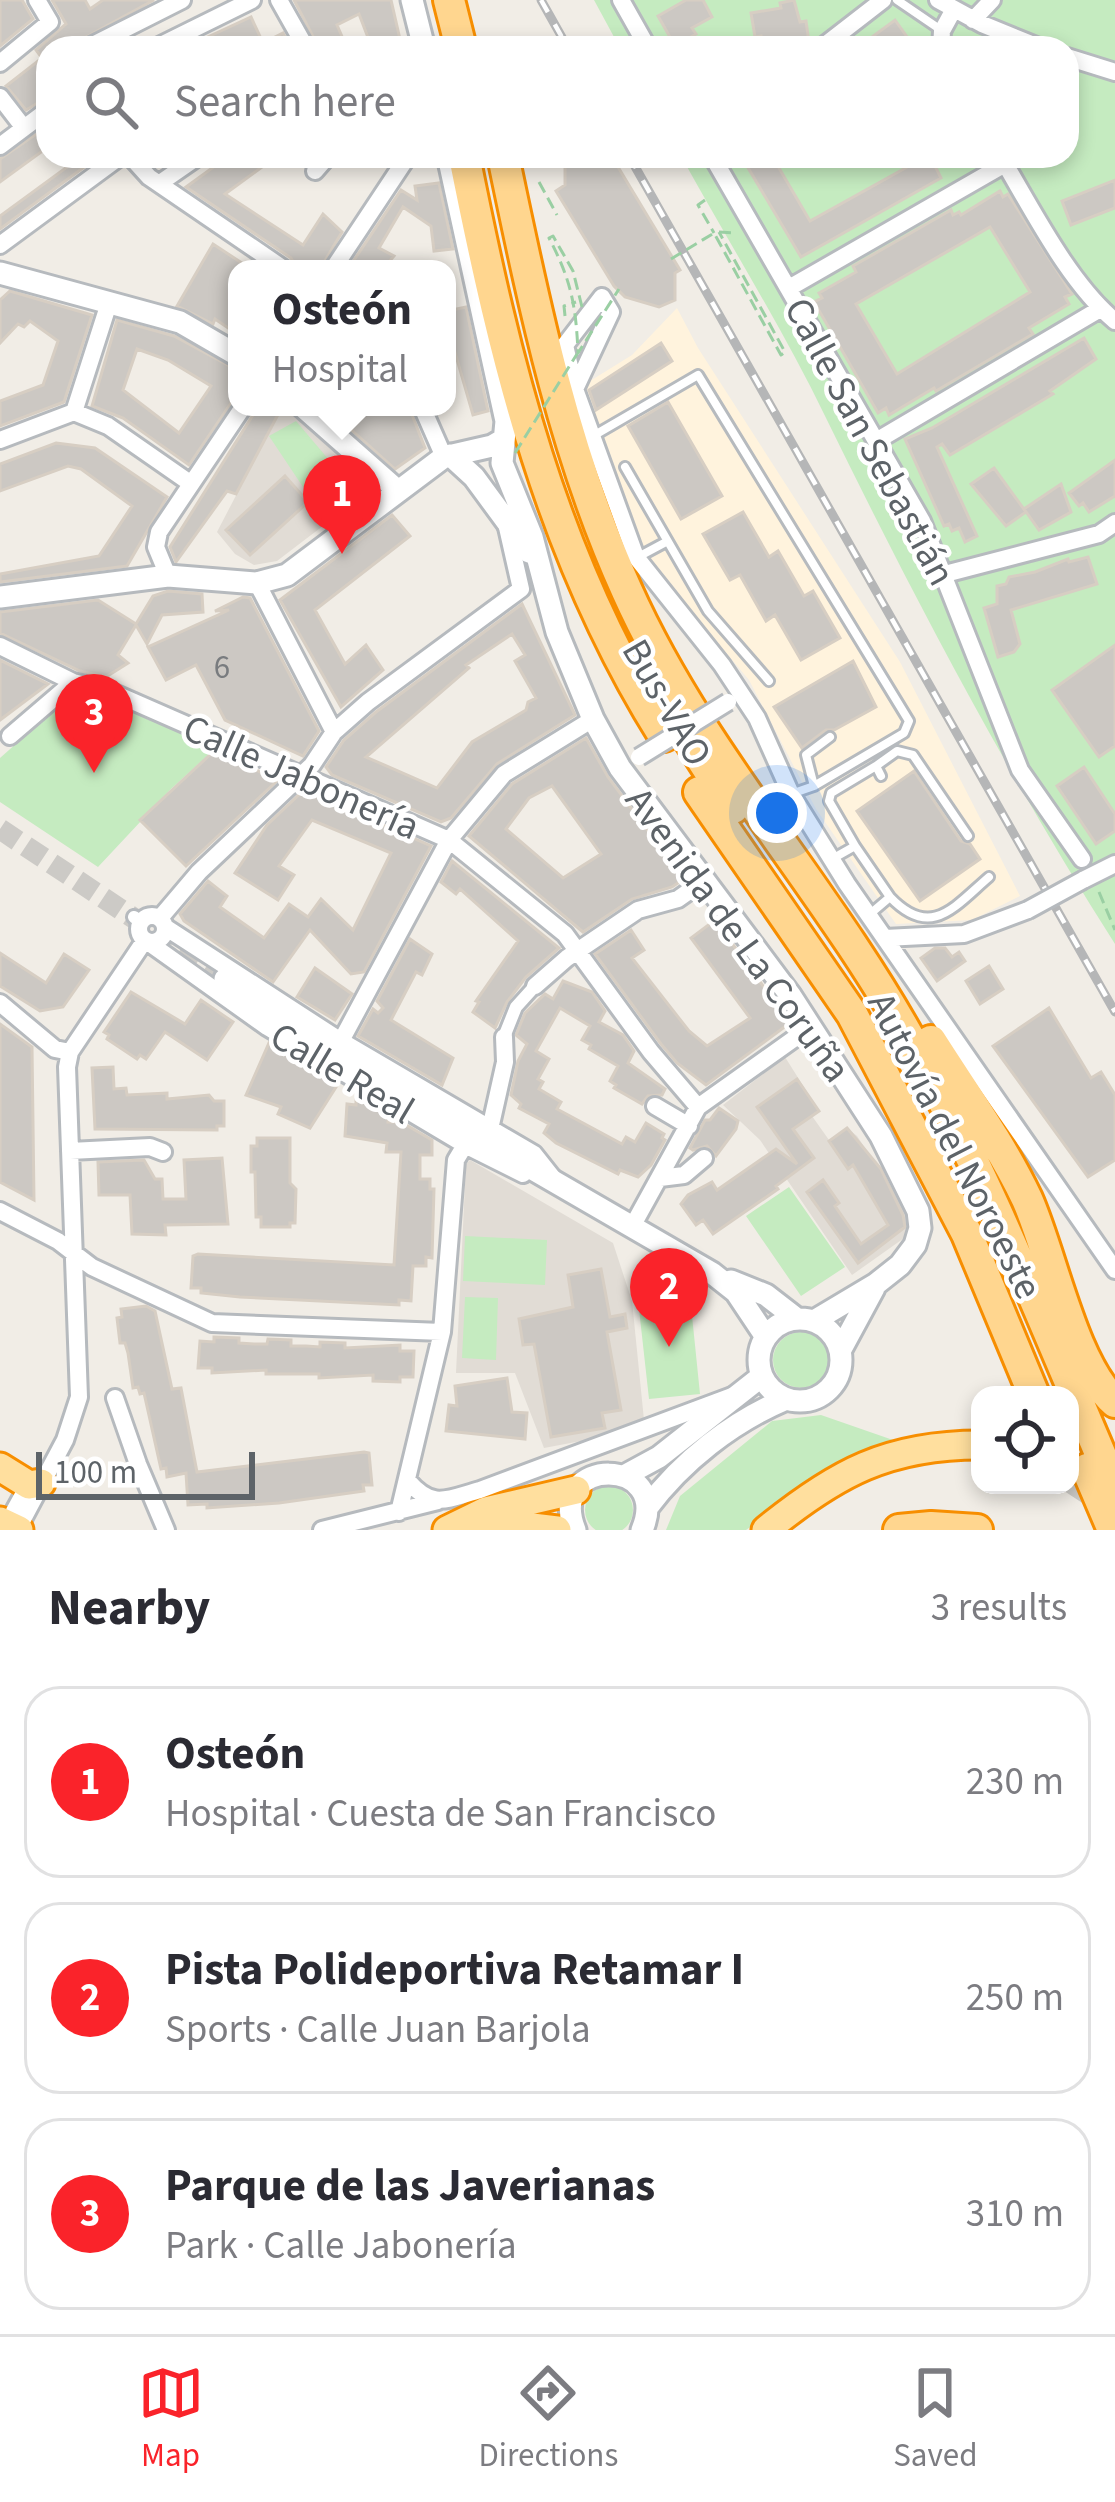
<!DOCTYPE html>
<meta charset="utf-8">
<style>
body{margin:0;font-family:"Source Sans 3",sans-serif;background:#f2f2f3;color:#2b2b33}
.controls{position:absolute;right:36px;bottom:36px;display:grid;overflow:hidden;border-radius:24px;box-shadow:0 6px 18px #0003}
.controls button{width:108px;height:108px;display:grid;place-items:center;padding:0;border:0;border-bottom:3px solid #e1e1e2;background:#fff;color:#2b2b33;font:60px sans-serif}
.scale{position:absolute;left:36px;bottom:30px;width:219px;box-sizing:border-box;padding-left:12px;border:6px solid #5d6368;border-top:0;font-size:33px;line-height:42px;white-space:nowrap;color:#5d6368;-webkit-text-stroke:9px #fff;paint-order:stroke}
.you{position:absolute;left:777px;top:813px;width:42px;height:42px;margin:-30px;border:9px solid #fff;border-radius:50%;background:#1a73e8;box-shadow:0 0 0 18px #1a73e833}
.badge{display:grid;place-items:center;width:78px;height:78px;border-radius:50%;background:#fa232a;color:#fff;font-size:39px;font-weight:700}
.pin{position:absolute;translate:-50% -99px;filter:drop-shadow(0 3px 6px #0008)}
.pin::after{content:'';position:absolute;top:63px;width:42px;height:36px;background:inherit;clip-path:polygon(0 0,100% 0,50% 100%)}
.popup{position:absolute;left:228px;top:260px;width:228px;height:156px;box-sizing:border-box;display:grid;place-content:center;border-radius:24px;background:#fff;filter:drop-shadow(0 3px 9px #0005);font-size:39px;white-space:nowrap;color:#7c7c81}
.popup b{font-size:45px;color:#2b2b33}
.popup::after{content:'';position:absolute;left:50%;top:100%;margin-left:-24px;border:24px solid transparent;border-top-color:#fff}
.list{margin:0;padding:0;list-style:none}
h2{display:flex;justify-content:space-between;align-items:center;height:156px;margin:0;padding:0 48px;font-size:51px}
h2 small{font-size:39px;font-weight:400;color:#7c7c81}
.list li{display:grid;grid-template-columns:78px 1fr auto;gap:36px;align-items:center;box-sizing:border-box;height:192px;margin:0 24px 24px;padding:0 24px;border:3px solid #e1e1e2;border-radius:36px}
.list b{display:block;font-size:45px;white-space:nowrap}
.list p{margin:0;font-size:39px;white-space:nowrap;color:#7c7c81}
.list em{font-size:39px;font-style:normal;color:#7c7c81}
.icon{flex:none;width:66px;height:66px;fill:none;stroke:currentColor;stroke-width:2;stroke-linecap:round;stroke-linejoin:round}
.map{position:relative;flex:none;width:1115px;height:1530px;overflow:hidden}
.search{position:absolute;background:#fff;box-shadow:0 6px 18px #0003;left:36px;right:36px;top:36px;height:132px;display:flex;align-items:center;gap:30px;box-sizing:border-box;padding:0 42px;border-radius:36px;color:#7c7c81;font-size:45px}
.sheet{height:804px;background:#fff}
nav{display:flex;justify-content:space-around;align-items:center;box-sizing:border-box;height:168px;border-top:3px solid #e1e1e2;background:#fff;font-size:33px;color:#7c7c81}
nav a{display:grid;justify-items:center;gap:6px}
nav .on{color:#fa232a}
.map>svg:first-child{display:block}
</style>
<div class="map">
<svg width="1115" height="1530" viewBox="0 0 1115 1530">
<rect width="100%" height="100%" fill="#f1ede6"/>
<path fill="#fff3dd" d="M677 308 698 348 900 662 1020 896 972 920 896 924 816 809 749 680 643 554 582 386 632 355Z"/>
<path fill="#e1dcd5" d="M282 407H290L353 460 374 487 277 561 254 565 235 554 217 532Z
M785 1057 819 1111 812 1116 829 1140 847 1128 857 1136 914 1221V1231L852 1275 760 1140 723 1105Z
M470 1160 613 1243 632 1301 644 1420 597 1438 544 1448 515 1373H456L466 1164Z"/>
<path fill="#c5ebc0" d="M594 0H1115V944C1008 776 914 598 826 418 783 329 729 243 681 156H1067V48H620Z
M296 421 341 474 311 499 269 436Z
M100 692 208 741 207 747 215 749 171 789 98 867 0 802V758L72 694Z
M789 1187 845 1267 801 1296 746 1216Z
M465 1236 547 1240 545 1285 463 1281Z
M690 1296 700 1394 649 1399 638 1300Z
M465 1297 498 1298 496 1360 462 1358Z
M773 1360a28 28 0 1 1 56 0a28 28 0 1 1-56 0Z
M821 1415 893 1440 844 1460 746 1530H666L680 1496 772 1421Z
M585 1510a24 24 0 1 1 48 0a24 24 0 1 1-48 0Z"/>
<path fill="#ccc8c3" stroke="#d7cec3" stroke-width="3" fill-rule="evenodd" d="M0 0H22L33 19 0 46Z
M52 0H85L90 9 103 0H154L66 48H48V97L26 110 6 86 42 58 36 50 66 24Z
M294 0H391L402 48H372L359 14 337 25 347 48H319Z
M686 0H703L712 17 692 28 696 34 675 46 658 16Z
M794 0 800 22 806 21 809 42 791 45 792 48H763L761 36 755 37 751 13 781 8 780 3Z
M251 17 263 43 283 33 291 48H184Z
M895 20 910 41 901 48H857Z
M48 126V147L0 182V159Z
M82 156 91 162 0 229V216Z
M212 156H225L229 161 235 156H277L225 194 303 245 323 214 342 232 320 269H297L291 258 186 187 215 166Z
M575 156H588L601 163 612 157 680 270 675 273V300L659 307 625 297 614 286 556 191 565 185V168Z
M741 156H772L810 221 927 156H955L936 168 941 178 801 257Z
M1115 180V208L1071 225 1062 201Z
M439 183 453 249 434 251 431 226 403 207 379 248 394 256 383 269H348L401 190 417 200 415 186Z
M1000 191 1003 197 1008 194 1072 294 1065 297 1069 304 1029 328 1033 334 936 391 934 388 889 415 886 408 878 413 814 302 822 298 819 293 856 272 853 266 951 210 953 215 959 212 961 215ZM990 227 1030 292 897 374 856 304Z
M213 244 251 269H237V334L215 319 213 324 177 306Z
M10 291 92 315 64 402 0 426V401L43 385 58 341 30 321 24 327 18 324 0 343V300Z
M466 307 488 411 473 415 452 342 447 343V311Z
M117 320 174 336 237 370V394L189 465 123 418 92 406ZM137 349 168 360 211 386 179 433 123 390Z
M1084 338 1096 359 1050 391 1053 394 950 455 942 444 937 447 977 536 965 542 959 528 952 531 949 524 944 526 905 439 932 428Z
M661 343 672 361 596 410 589 390Z
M668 402 722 496 681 519 628 426Z
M258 407H282L236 494 227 491 176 562 170 547Z
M326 407H363L371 414 377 407H409L425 448 395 469Z
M56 443 95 448 167 497 127 566 0 582V574L99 556 132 506 81 469 68 466 0 491V464Z
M1115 460V496L1089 512 1083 503 1079 506 1069 493Z
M994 468 1026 512 1006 526 971 484Z
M354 472 368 484 367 492 327 523 313 504Z
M285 476 308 502 250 555 226 530Z
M1061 484 1071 512 1039 530 1024 509Z
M743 512 769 557 778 551 804 596 813 591 840 638 801 660 775 615 766 621 740 575 730 580 703 534Z
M392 515 410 536 315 610 345 664 366 645 383 670 341 707 280 600Z
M1088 557 1097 584 1011 610 1020 644 1014 652 998 657 984 608 997 604V586L1006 584 1009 577 1035 572 1068 559 1069 562Z
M168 591 202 594 203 612 162 615 147 644 136 625 118 655 128 663 106 677 80 671 0 633V612L98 600 136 624 153 596Z
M243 597 250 598 319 731 303 756 225 720 196 665 166 680 148 647 229 610 215 611Z
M522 604 575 715 497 764 451 818 441 822 332 775 326 767 344 740 376 712ZM512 634 525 655 515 661 536 698 528 702 526 710 472 742 437 788 366 757 469 668 466 665Z
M1115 645V746L1099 757 1052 690Z
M0 660 48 684 0 720Z
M853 661 876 707 834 730H826L802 748 774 707Z
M586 738 608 777 684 879 672 887 632 899 583 932 469 836 512 784ZM552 786 601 854 563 878 506 829 529 798Z
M214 751 278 780 186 866 140 820Z
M1084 767 1115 814V831L1096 844 1057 786Z
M914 771 961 841 970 844 980 859 920 901 857 811Z
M304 790 431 846 364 972 351 974 310 930 273 982 184 921 180 914 208 881 227 896 220 907 264 938 289 904 308 917 321 899 353 930 391 853 312 820 279 866 294 875 278 900 235 873 267 825Z
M452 861 559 948 526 977 507 1002 495 1028 473 1012 479 1002 476 1001 518 941 460 889 456 894 441 882Z
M715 920 790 1023 706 1085 677 1063 661 1044 595 954 631 930 644 950 632 958 689 1031 707 1046 750 1018 691 938Z
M410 939 432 954 422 975 416 972 391 1020 453 1058 442 1085 358 1036 373 1009 378 1013 383 1008 377 1001Z
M935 948H945L952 957 959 952 965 961 937 981 921 958Z
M0 953 46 983 64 954 89 970 63 1007 40 1011 0 986Z
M989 966 1003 989 980 1004 966 981Z
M315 968 352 994 335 1020 297 997Z
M563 981 592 992 605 1011 599 1022 623 1035 634 1051 628 1063 665 1089 662 1095 648 1096 642 1104 614 1088 616 1085 610 1081 618 1066 589 1049 591 1045 582 1040 590 1026 560 1008 536 1051 549 1059 538 1079 543 1082 539 1089 561 1102 557 1109 622 1144 626 1137 635 1142 646 1123 664 1134 662 1138 665 1140 651 1165 638 1177 620 1170 618 1174 556 1143 544 1133 549 1124 519 1108 521 1104 511 1095 518 1061 527 1044 516 1035 525 1013 545 994 553 999Z
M131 992 185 1024 201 1000 233 1022 207 1060 165 1032 146 1059 140 1055 137 1059 107 1039 109 1035 104 1032Z
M1049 1008 1091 1078 1101 1072 1115 1095V1160L1088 1177 993 1046Z
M0 1024 32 1047 34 1200 0 1182Z
M269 1043 338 1084 310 1128 278 1114 281 1107 246 1095Z
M113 1067 114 1089 126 1088 127 1095 167 1093V1099L209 1095 214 1101H224V1126H217V1130L95 1129 92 1068Z
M797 1079 819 1111 793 1129 814 1158 776 1186 778 1189 713 1234 703 1220 696 1225 681 1204 688 1195 712 1182 717 1190 776 1149 797 1164 757 1107Z
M356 1100 366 1101 389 1115 388 1122H401L432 1140V1155H420V1179H430V1189H434L432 1258 426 1257V1266H413L411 1301 399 1300V1305L240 1297 201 1293V1288H191L193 1256 198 1254 394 1265 401 1152H386L387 1143 345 1136 347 1104 356 1105Z
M719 1108 738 1121 736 1129 716 1156 707 1146 693 1150 690 1148 705 1120H710Z
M847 1128 881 1169 903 1215 905 1227 858 1263 807 1192 823 1180 839 1203 835 1206 861 1244 888 1225 853 1165 848 1169 829 1141Z
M257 1138H290V1183L296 1189 295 1223H290V1227H261V1217H256L255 1172H251V1146H257Z
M222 1158 228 1224 165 1225 166 1235 132 1234 130 1195H99L98 1162 144 1160 155 1179H162L163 1199H186L184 1160Z
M601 1269 610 1317 625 1314 627 1328 607 1332 621 1410 602 1413 605 1428 551 1437 534 1344 523 1345 519 1319 573 1307 568 1275Z
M146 1306 155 1311 172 1389 181 1388 197 1472 364 1452 369 1453 372 1485H363L364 1491 279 1503 207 1508V1504L188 1505 186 1473 167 1477 166 1468 161 1469 144 1393 140 1394 138 1387 133 1388 128 1353 125 1343H120L117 1318 122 1317 121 1309Z
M214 1337 239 1338V1343L254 1344H267L268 1339 291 1340V1346H306L320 1347V1342L345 1343V1348L400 1345V1351H414L413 1377H400V1382L373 1381V1375L319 1378V1374H266V1370L212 1373V1368H198L200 1341 214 1342Z
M507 1378 512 1412 527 1413 525 1439 446 1431 449 1405 457 1406 455 1386Z"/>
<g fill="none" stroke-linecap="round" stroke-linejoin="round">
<path stroke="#cccac6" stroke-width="21" stroke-dasharray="21 10" stroke-linecap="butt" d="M0 829 225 979"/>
<path stroke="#cccac6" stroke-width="30" stroke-dasharray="30 15" stroke-linecap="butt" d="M1070 1477 1110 1503"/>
<g stroke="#b6babe" stroke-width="14">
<path id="service" d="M897 0 941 30
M593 436 698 375 909 721 904 733 814 786 791 794
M625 467 708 611 769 681
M638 557 666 542
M876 766 897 751 913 755 968 836
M814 786 806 755 830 737
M855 846 829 801 831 793 876 766 881 776
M832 859 855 846 890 897 870 914
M890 897C931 940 954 907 989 877"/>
</g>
<g stroke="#b6babe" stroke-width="18">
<path id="pedestrian" d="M134 917 141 922
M504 1037 516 1007 535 986"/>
</g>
<g stroke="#b6babe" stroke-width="22">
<path id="minor" d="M279 0 306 48
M621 0 648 48
M938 0 982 24 1041 48
M973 20 992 0
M87 48 182 0
M155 48 252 0
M821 48 883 0
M941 48 942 31 954 9
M1067 57 1115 72
M0 63 50 22 37 0
M0 97 24 128
M0 146 48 110
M130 156 149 177 284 269
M712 156 922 521 1020 770 1082 859
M1001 157C1032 209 1069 283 1115 321
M315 171 328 156
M160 183 199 156
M0 245 121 156
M333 269 408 156
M789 288 1005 164
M602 297 611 312 575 389 565 345Z
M575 389 636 557 722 665 757 718 791 794 847 884 1115 1270
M422 407 444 457
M74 412 108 426 190 483
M74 412 109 303
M0 440 74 412
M878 440 1100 309
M945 574 1099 534 1115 523
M168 576 156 547 159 532 243 407
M257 583 334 732
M0 646 73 682 107 690 449 840 565 934 651 1052 698 1107
M10 736 73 682
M1083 880 1115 864
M139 929a13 13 0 1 1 26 0a13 13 0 1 1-26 0Z
M160 918 199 872 312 765 334 732 368 702 521 589 506 523
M165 927 341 1041 534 1154 553 1178
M885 938 964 934 1028 910
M535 986 567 958 638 910 678 899 702 882
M0 1003 55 1049 70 1052
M341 1041 449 840 504 774 593 719
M655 1106 689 1126
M490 1129 505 1062 504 1037
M70 1151 150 1147 163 1152
M660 1178 684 1175 704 1158
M0 1211 58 1241 92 1267 212 1323 442 1332
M633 1225 698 1107 809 1028
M115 1398 138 1464 166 1530
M408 1481C433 1510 447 1499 480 1490L732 1396
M14 1511 30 1482
M399 1512 442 1332 456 1160 465 1145
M22 1521 65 1440 79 1397 67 1067 70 1052 145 940 267 1027 465 1145 523 1174
M322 1530 438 1501"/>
</g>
<g stroke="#b6babe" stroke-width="27">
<path id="tertiary" d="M412 0 424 48
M448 156 506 421 502 463 532 537 557 632 593 719 620 768 790 995 881 1136 918 1211 920 1228 915 1245 900 1265 876 1284 814 1321
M0 273 180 322 237 355
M303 407 397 490
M450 455 474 477 529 552
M0 597 168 576 257 583 287 575 444 457 492 446 504 439
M225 979 375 1078 712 1273 736 1292 766 1337
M731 1281 766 1295 797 1319
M759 1360a41 41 0 1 1 82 0a41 41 0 1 1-82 0Z
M840 1351 874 1288
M624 1476 659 1457 762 1376
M647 1508C682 1461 732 1422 786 1399
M575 1530C545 1455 673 1456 642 1530"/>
</g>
<g stroke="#f78e00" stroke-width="33">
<path id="trunk" d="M0 1467 29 1485 41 1483
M0 1521 19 1530
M447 1530 486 1511 576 1490
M492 1530 532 1527 557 1530
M766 1530C836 1473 888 1445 980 1445"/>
</g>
<g stroke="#f78e00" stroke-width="36">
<path id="motorway" d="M449 0 461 48
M464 156C505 362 551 556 664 736
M503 156C534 305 564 452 627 591 700 754 826 887 912 1043 992 1185 1050 1339 1115 1488
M665 702 733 808
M699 792 852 1014 967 1234 1034 1395
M931 1041C964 1093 1001 1144 1027 1199 1052 1255 1072 1363 1115 1402
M1087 1469 1113 1530
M899 1530 931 1527 977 1530"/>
</g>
<path stroke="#9acfa3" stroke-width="3" stroke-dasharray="12 6" stroke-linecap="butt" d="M968 48 972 36
M539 182 557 215
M705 200 698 205 714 233
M719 232 736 233
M565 316 564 306 576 302
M1099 892 1115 930"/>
<use href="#service" stroke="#fff" stroke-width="8"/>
<use href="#pedestrian" stroke="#fff" stroke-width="12"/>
<use href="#minor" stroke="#fff" stroke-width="16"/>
<use href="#tertiary" stroke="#fff" stroke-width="21"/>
<use href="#trunk" stroke="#ffdf9e" stroke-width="27"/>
<use href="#motorway" stroke="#ffd68f" stroke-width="30"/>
<g stroke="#b5b6b7" stroke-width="9">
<path id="rail" d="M541 0 568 48
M629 156 1115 1012"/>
</g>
<use href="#rail" stroke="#fff" stroke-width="4.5" stroke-dasharray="14" stroke-linecap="butt"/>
<g stroke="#b6babe" stroke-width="22" stroke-linecap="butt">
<path id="minor-bridge" d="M639 757 728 702
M1028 910 1083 880"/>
</g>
<path stroke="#9acfa3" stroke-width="3" stroke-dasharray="12 6" stroke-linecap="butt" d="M671 259 714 233 781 355 785 352 719 232
M582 307 573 271 553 236 549 238C571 280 576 305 578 353L619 289
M515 453 577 354"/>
<use href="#minor-bridge" stroke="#fff" stroke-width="16"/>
</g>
<g text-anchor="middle" stroke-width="9" stroke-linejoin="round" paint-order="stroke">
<g font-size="33" fill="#797c7f">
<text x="222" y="678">6</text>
</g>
<g font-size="39" fill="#5d6368" stroke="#fff">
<text transform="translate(871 441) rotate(62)" y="14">Calle San Sebastián</text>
<text transform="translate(668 702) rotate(60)" y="14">Bus-VAO</text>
<text transform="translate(302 776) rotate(24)" y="14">Calle Jabonería</text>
<text transform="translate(739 934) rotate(54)" y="14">Avenida de La Coruña</text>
<text transform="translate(343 1072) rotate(31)" y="14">Calle Real</text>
<text transform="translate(956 1145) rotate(63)" y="14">Autovía del Noroeste</text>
</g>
</g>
</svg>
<div class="controls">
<button><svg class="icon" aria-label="locate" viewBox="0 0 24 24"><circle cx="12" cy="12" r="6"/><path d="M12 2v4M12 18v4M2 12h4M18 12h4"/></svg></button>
</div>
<div class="scale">100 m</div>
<div class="you"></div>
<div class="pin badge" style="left:342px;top:554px">1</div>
<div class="popup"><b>Osteón</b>Hospital</div>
<div class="pin badge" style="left:669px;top:1347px">2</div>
<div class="pin badge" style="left:94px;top:773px">3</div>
<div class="search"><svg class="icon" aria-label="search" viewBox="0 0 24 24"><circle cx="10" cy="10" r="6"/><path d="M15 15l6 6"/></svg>Search here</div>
</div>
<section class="sheet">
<h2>Nearby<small>3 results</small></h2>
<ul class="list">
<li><span class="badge">1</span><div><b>Osteón</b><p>Hospital · Cuesta de San Francisco</p></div><em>230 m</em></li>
<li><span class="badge">2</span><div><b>Pista Polideportiva Retamar I</b><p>Sports · Calle Juan Barjola</p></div><em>250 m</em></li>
<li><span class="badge">3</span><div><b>Parque de las Javerianas</b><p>Park · Calle Jabonería</p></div><em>310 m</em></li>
</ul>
</section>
<nav>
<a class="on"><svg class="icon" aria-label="map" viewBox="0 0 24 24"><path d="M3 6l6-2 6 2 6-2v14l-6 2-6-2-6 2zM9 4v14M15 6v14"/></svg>Map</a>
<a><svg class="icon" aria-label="directions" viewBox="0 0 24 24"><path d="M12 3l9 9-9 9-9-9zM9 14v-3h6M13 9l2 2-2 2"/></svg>Directions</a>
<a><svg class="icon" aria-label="saved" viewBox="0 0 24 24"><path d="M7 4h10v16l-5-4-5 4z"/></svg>Saved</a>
</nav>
